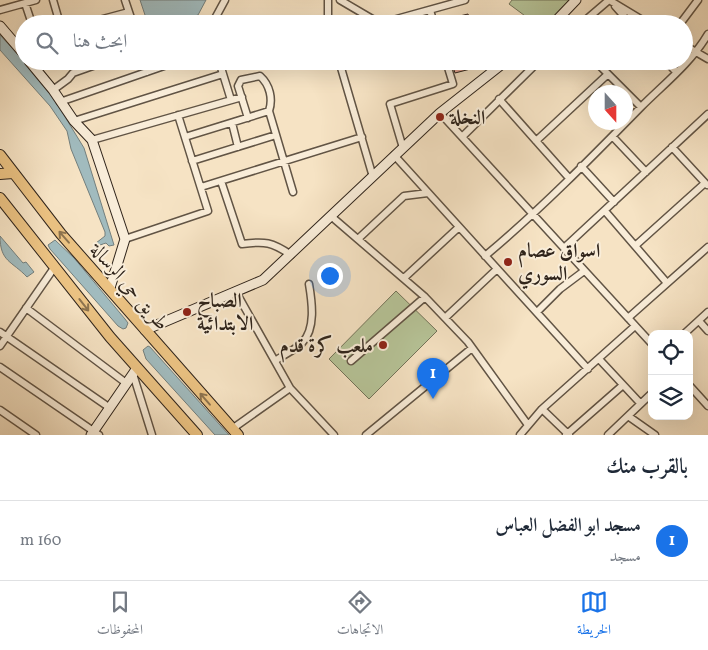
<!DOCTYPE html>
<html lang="ar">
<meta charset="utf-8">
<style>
body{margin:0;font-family:Vollkorn,Amiri,serif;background:#f2f2f3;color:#1f2937;direction:rtl}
.controls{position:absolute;right:15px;bottom:15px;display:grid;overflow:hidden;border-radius:10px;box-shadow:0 5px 20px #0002}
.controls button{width:45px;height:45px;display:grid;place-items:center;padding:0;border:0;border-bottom:1px solid #e0e1e3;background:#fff;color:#1f2937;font:25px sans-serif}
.compass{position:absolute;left:588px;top:85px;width:45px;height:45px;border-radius:50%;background:#fff;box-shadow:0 5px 20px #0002;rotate:159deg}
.you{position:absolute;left:329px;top:275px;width:18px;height:18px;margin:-12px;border:4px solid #fff;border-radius:50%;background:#1a73e8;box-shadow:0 0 0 8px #1a73e833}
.badge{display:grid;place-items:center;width:32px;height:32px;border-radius:50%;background:#1a73e8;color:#fff;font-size:16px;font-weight:700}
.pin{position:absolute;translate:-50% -41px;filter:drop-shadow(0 1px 2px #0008)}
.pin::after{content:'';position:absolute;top:26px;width:18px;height:15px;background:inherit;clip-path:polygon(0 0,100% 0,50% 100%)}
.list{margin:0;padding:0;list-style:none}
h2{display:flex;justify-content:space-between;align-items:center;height:65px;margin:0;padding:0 20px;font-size:21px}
h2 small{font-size:16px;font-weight:400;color:#747a83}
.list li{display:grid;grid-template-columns:32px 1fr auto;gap:15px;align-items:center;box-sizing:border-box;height:80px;padding:0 20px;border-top:1px solid #e0e1e3}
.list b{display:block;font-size:19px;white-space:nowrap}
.list p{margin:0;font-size:16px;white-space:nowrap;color:#747a83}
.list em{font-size:16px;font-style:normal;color:#747a83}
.icon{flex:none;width:28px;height:28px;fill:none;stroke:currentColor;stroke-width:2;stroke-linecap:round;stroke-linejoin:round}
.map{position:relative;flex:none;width:708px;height:435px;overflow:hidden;direction:ltr}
.search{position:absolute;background:#fff;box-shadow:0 5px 20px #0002;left:15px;right:15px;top:15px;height:55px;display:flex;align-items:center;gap:12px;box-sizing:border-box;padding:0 18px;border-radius:28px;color:#747a83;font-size:19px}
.sheet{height:145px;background:#fff}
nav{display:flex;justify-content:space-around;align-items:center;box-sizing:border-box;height:70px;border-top:1px solid #e0e1e3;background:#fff;font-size:14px;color:#747a83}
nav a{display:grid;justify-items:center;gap:2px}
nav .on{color:#1a73e8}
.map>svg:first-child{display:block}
</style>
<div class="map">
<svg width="708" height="435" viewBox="0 0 708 435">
<rect width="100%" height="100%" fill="#f6e3c4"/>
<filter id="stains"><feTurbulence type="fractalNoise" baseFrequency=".004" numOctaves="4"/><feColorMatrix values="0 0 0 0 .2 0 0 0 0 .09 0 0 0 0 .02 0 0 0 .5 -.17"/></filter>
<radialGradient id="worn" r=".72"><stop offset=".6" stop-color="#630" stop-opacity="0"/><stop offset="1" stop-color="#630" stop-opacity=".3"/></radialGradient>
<path fill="#b7c599" stroke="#73745a" d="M512 0H569L547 24H536L509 4Z
M396 291 437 331 369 399 329 359Z"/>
<path fill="#a1bbbe" stroke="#737f7d" d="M140 0H206L198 15 169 24H148Z
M0 35 45 84 84 148 114 245 109 246 106 243 97 246 96 243 105 236V232L71 149 67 131 50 106 0 50Z
M0 236 23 263 26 262 34 272 27 277C12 261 0 262 0 236Z
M55 240 74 258 125 319 128 323 126 328 123 329 118 326 50 249 48 245Z
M148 346 150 347 229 435H215L146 359 143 350Z"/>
<path fill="#e8a593" stroke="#2f241b" d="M468 14 471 24H439V21Z
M451 61H481L482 66 455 73Z"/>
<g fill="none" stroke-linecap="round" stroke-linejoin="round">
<g stroke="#615445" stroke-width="9">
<path id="street" d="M53 0 60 24
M125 0 133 24
M340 0 374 20H393L465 0
M609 0 649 24
M25 3 32 24
M615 6 631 24
M0 10 36 0
M430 10 434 24
M84 24 129 12
M212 24 225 0
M328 24V0
M426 24 434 22
M581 24 609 0
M680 24 698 0
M684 45 708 59
M144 61 147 72
M219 61 231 100
M339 61 373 177
M595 61 641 107
M666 61 676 72
M53 90 68 79 73 73 107 61
M499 99 569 178
M60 102 164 66
M440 113 652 344
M248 118 238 86 241 80 260 76C270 85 273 99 269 111L293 192
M74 121 223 74
M232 123 238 147
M185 137 269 111
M462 137 539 61
M613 137 646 172
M92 140 242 97
M536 141 608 74
M672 147 707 185
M403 148 390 104 453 84 446 61
M394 155 588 369
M192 161 276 135
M581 166 614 202
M221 181 242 244C265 241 272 242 291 255
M201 187 362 137
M605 211 667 283
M332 217 425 297 468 342 528 425
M125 239 208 211 178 115
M358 239 404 196 428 193
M635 246 705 183
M564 248 708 114
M485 256C540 210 591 158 641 107 664 84 691 63 708 34
M404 278 459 227
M236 292 290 388 334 435
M26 308 126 383
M537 312 560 289 584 271
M445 318 497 269
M628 318 708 247
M699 321 708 331
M0 332 110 408
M684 334 708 312
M0 346 54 268
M599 359 640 403
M275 361C283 355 295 350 302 343 316 329 312 302 309 284
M351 361 425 297
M0 367 99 435
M133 374 152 435
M689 385 708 406
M542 409 569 435
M0 410 36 435
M628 416 655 435
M232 429 290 388
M366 435 472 348
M520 435 542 409 635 326
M566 435 623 385
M608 435 652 393"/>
</g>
<g stroke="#2f241b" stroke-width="11">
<path id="secondary" d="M553 24 576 0
M0 26 24 54
M29 61 53 90 74 121 92 140 125 239 110 288
M145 330 263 280 440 113 506 61
M91 435 137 368"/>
</g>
<g stroke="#2f241b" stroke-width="12">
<path id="primary" d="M0 155 61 234 238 435
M0 174 13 173
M0 198 110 337 197 435"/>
</g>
<use href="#street" stroke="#f9edd9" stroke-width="6"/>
<use href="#secondary" stroke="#f9edd9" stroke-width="9"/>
<use href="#primary" stroke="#ebc282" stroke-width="10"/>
</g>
<defs><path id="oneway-shaft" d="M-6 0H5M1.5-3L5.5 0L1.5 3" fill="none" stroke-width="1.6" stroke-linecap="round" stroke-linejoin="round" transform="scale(1.25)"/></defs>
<g stroke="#8d734e">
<use href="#oneway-shaft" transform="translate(64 237) rotate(-131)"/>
<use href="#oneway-shaft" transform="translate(84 305) rotate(52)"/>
<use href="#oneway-shaft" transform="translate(205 399) rotate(-131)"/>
</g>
<g fill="#8f2418" stroke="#f9edd9" stroke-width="2">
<circle cx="440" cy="117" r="5"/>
<circle cx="508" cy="262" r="5"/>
<circle cx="187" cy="312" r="5"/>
<circle cx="383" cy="345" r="5"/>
</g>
<g text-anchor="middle" stroke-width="4" stroke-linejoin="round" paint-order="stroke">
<g font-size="20" font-weight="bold" fill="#2f241b" stroke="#f9edd9" text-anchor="start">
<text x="450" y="124">النخلة</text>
<text x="518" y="257">اسواق عصام<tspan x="518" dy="23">السوري</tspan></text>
<text x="197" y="307">الصباح<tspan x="197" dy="23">الابتدائية</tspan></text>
<text x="373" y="352" text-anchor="end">ملعب كرة قدم</text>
</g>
<g font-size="20" fill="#2f241b" stroke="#f9edd9">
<text transform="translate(130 286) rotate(49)" y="7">طريق حي الرسالة</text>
</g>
</g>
<rect width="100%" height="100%" filter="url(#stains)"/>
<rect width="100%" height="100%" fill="url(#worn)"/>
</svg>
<div class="controls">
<button><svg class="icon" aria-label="locate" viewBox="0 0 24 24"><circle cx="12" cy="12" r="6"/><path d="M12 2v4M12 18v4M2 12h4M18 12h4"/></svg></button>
<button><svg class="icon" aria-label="layers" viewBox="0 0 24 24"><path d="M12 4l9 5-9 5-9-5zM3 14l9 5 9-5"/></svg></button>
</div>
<svg class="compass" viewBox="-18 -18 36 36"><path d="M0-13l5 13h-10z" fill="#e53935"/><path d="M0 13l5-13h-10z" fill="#747a83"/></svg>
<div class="you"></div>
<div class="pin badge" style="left:433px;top:399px">1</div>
<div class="search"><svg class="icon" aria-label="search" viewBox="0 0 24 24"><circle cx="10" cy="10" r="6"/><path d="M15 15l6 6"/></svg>ابحث هنا</div>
</div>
<section class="sheet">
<h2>بالقرب منك<small></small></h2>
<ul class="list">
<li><span class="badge">1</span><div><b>مسجد ابو الفضل العباس</b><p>مسجد</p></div><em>160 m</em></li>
</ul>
</section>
<nav>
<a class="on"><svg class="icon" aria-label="map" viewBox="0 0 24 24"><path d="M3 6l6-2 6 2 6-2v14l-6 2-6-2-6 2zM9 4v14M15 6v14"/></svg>الخريطة</a>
<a><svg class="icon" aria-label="directions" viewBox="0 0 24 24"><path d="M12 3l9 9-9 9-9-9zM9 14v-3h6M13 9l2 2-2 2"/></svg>الاتجاهات</a>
<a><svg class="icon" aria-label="saved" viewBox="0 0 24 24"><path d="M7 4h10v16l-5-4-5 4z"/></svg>المحفوظات</a>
</nav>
